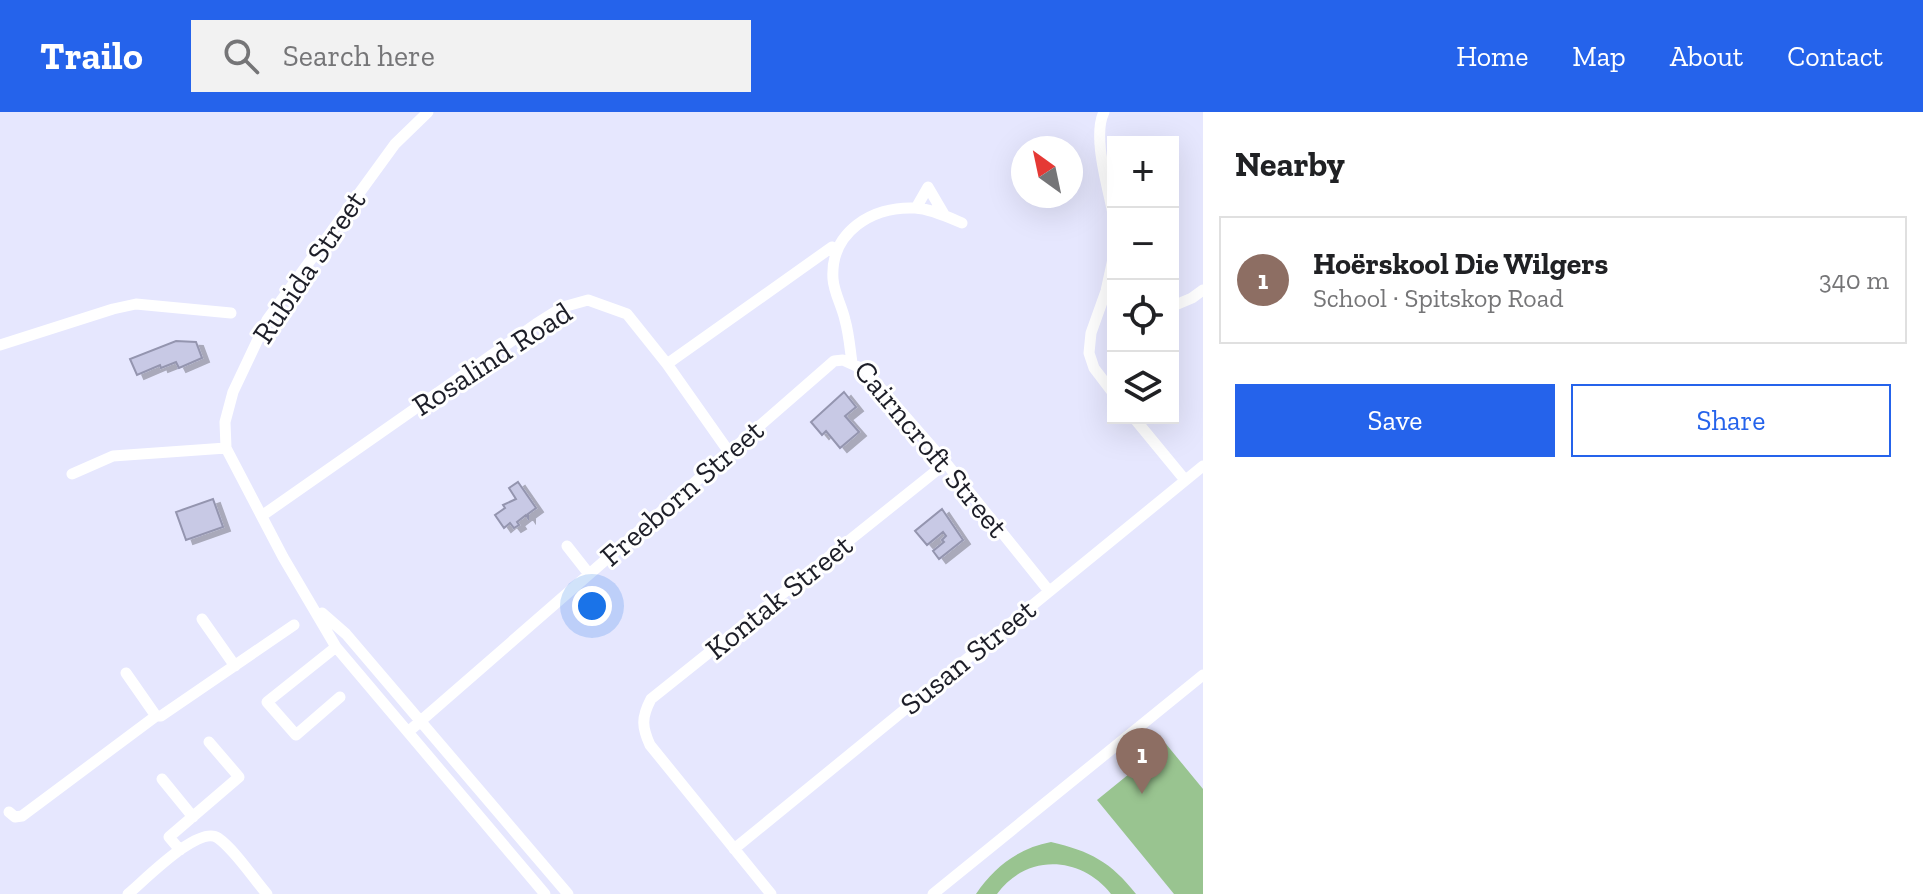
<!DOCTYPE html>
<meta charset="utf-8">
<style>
body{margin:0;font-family:"Zilla Slab",serif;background:#f2f2f2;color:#202124}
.controls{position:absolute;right:24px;top:24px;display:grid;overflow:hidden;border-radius:0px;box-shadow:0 8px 32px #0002}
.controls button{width:72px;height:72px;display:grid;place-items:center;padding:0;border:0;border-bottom:2px solid #e0e0e0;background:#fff;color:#202124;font:40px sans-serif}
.compass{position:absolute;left:1011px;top:24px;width:72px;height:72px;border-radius:50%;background:#fff;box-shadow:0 8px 32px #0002;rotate:327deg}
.you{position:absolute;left:592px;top:494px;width:28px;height:28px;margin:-20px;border:6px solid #fff;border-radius:50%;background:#1a73e8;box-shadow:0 0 0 12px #1a73e833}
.badge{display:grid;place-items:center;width:52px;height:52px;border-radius:50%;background:#2563eb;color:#fff;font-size:26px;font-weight:700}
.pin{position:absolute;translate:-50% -66px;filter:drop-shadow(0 2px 4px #0008)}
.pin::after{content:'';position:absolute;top:42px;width:28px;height:24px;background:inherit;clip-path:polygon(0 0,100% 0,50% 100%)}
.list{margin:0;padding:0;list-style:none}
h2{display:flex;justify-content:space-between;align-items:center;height:104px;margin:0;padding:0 32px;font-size:34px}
h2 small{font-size:26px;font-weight:400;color:#757577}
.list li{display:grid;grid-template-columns:52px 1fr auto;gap:24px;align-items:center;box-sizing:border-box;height:128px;margin:0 16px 16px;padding:0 16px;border:2px solid #e0e0e0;border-radius:0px}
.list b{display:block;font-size:30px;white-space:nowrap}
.list p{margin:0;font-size:26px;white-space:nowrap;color:#757577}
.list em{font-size:26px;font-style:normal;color:#757577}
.actions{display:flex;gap:16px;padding:24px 32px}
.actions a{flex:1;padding:18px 0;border:2px solid #2563eb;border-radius:0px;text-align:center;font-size:28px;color:#2563eb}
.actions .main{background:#2563eb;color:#fff}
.icon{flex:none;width:44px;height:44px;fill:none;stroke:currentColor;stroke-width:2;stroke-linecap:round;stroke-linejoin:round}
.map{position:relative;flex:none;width:1203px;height:782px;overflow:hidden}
header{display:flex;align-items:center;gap:48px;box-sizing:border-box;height:112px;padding:0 40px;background:#2563eb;color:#fff}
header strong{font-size:38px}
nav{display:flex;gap:44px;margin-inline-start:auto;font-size:28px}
.search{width:560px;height:72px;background:#f2f2f2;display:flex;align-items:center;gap:20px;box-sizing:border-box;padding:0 28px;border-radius:0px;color:#757577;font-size:30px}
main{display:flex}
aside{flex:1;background:#fff}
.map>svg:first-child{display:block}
</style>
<header>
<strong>Trailo</strong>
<div class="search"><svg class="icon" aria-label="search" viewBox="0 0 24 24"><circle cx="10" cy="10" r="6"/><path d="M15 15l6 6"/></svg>Search here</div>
<nav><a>Home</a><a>Map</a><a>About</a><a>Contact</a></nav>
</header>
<main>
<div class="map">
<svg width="1203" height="782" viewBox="0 0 1203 782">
<defs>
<filter id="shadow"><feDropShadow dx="7" dy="4" stdDeviation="0" flood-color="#0004"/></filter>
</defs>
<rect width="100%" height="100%" fill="#e6e7fe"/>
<path fill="#99c490" d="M1166 632 1203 677V782H1174L1097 688Z
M1051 730C1090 739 1111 750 1136 782H1111C1081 744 1027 741 997 782H976C994 755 1019 736 1051 730Z"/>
<path fill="#c8c9e5" stroke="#9495af" stroke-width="2" filter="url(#shadow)" d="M176 229 196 230 202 246 179 256 176 250 161 256 160 253 137 263 130 247Z
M844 280 856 295 845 304 859 320 840 336 826 319 822 323 811 310Z
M518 370 536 396 528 402V406L526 403 517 410 519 413 514 416 510 411 504 416 495 403 505 396 503 393 516 387 509 376Z
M213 387 223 415 186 428 176 400Z
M942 397 963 428 939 447 933 439 944 430 942 428 946 424 943 420 927 433 915 419Z"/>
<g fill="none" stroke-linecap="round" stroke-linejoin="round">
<path stroke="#fff" stroke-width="11" d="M428 0 395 32 267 208 233 280 225 310 226 336 283 445 336 535 545 782
M1104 0C1092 24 1108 75 1113 102
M916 96 928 75 945 104
M1113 147 1106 179 1091 221 1089 241 1094 256 1113 281
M1173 194 1192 186 1203 178
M0 233 113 197 136 192 231 201
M852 251C850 237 849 222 845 208 842 194 834 181 833 167 830 120 872 94 915 96 931 97 948 105 962 111
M667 252 832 135
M1134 306 1185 368
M72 362 113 344 226 336
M263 403 536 212 563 195 588 188 627 202 667 252 729 340
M567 434 589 462
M322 501 346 522 568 782
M202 507 235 554
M336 535 267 590 296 623 340 585
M126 561 156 604H161L294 513
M408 620 834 249 843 248 865 258 946 351 1049 479
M162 667 193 705
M9 700 15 705 22 704 156 604
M734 737 1203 354
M180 738 169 725 239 665 209 630
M128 782C144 769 199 712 218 726 235 738 253 766 267 782
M771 782 650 633C642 615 641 606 651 587L946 351
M933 782 1203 563"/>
</g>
<g text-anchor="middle" stroke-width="6" stroke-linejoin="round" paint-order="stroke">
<g font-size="30" fill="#1d1e28" stroke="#fff">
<text transform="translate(309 155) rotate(-56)" y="10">Rubida Street</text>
<text transform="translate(492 247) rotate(-33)" y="10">Rosalind Road</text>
<text transform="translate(931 337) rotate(50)" y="10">Cairncroft Street</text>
<text transform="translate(682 381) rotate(-41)" y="10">Freeborn Street</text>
<text transform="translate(779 485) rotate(-39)" y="10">Kontak Street</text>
<text transform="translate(968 545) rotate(-39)" y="10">Susan Street</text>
</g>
</g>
</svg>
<div class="controls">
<button>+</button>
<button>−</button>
<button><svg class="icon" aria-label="locate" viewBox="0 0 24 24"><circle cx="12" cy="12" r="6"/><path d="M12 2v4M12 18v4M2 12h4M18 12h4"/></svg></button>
<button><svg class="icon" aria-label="layers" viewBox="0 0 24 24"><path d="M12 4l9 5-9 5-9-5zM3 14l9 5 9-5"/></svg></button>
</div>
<svg class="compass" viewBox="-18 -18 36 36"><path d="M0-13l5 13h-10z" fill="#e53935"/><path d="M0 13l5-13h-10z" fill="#757577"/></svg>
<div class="you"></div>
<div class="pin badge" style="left:1142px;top:682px;background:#8d6e63">1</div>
</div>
<aside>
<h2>Nearby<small></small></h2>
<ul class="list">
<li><span class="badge" style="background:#8d6e63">1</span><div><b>Hoërskool Die Wilgers</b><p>School · Spitskop Road</p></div><em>340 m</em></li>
</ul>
<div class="actions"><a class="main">Save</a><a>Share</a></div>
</aside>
</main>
